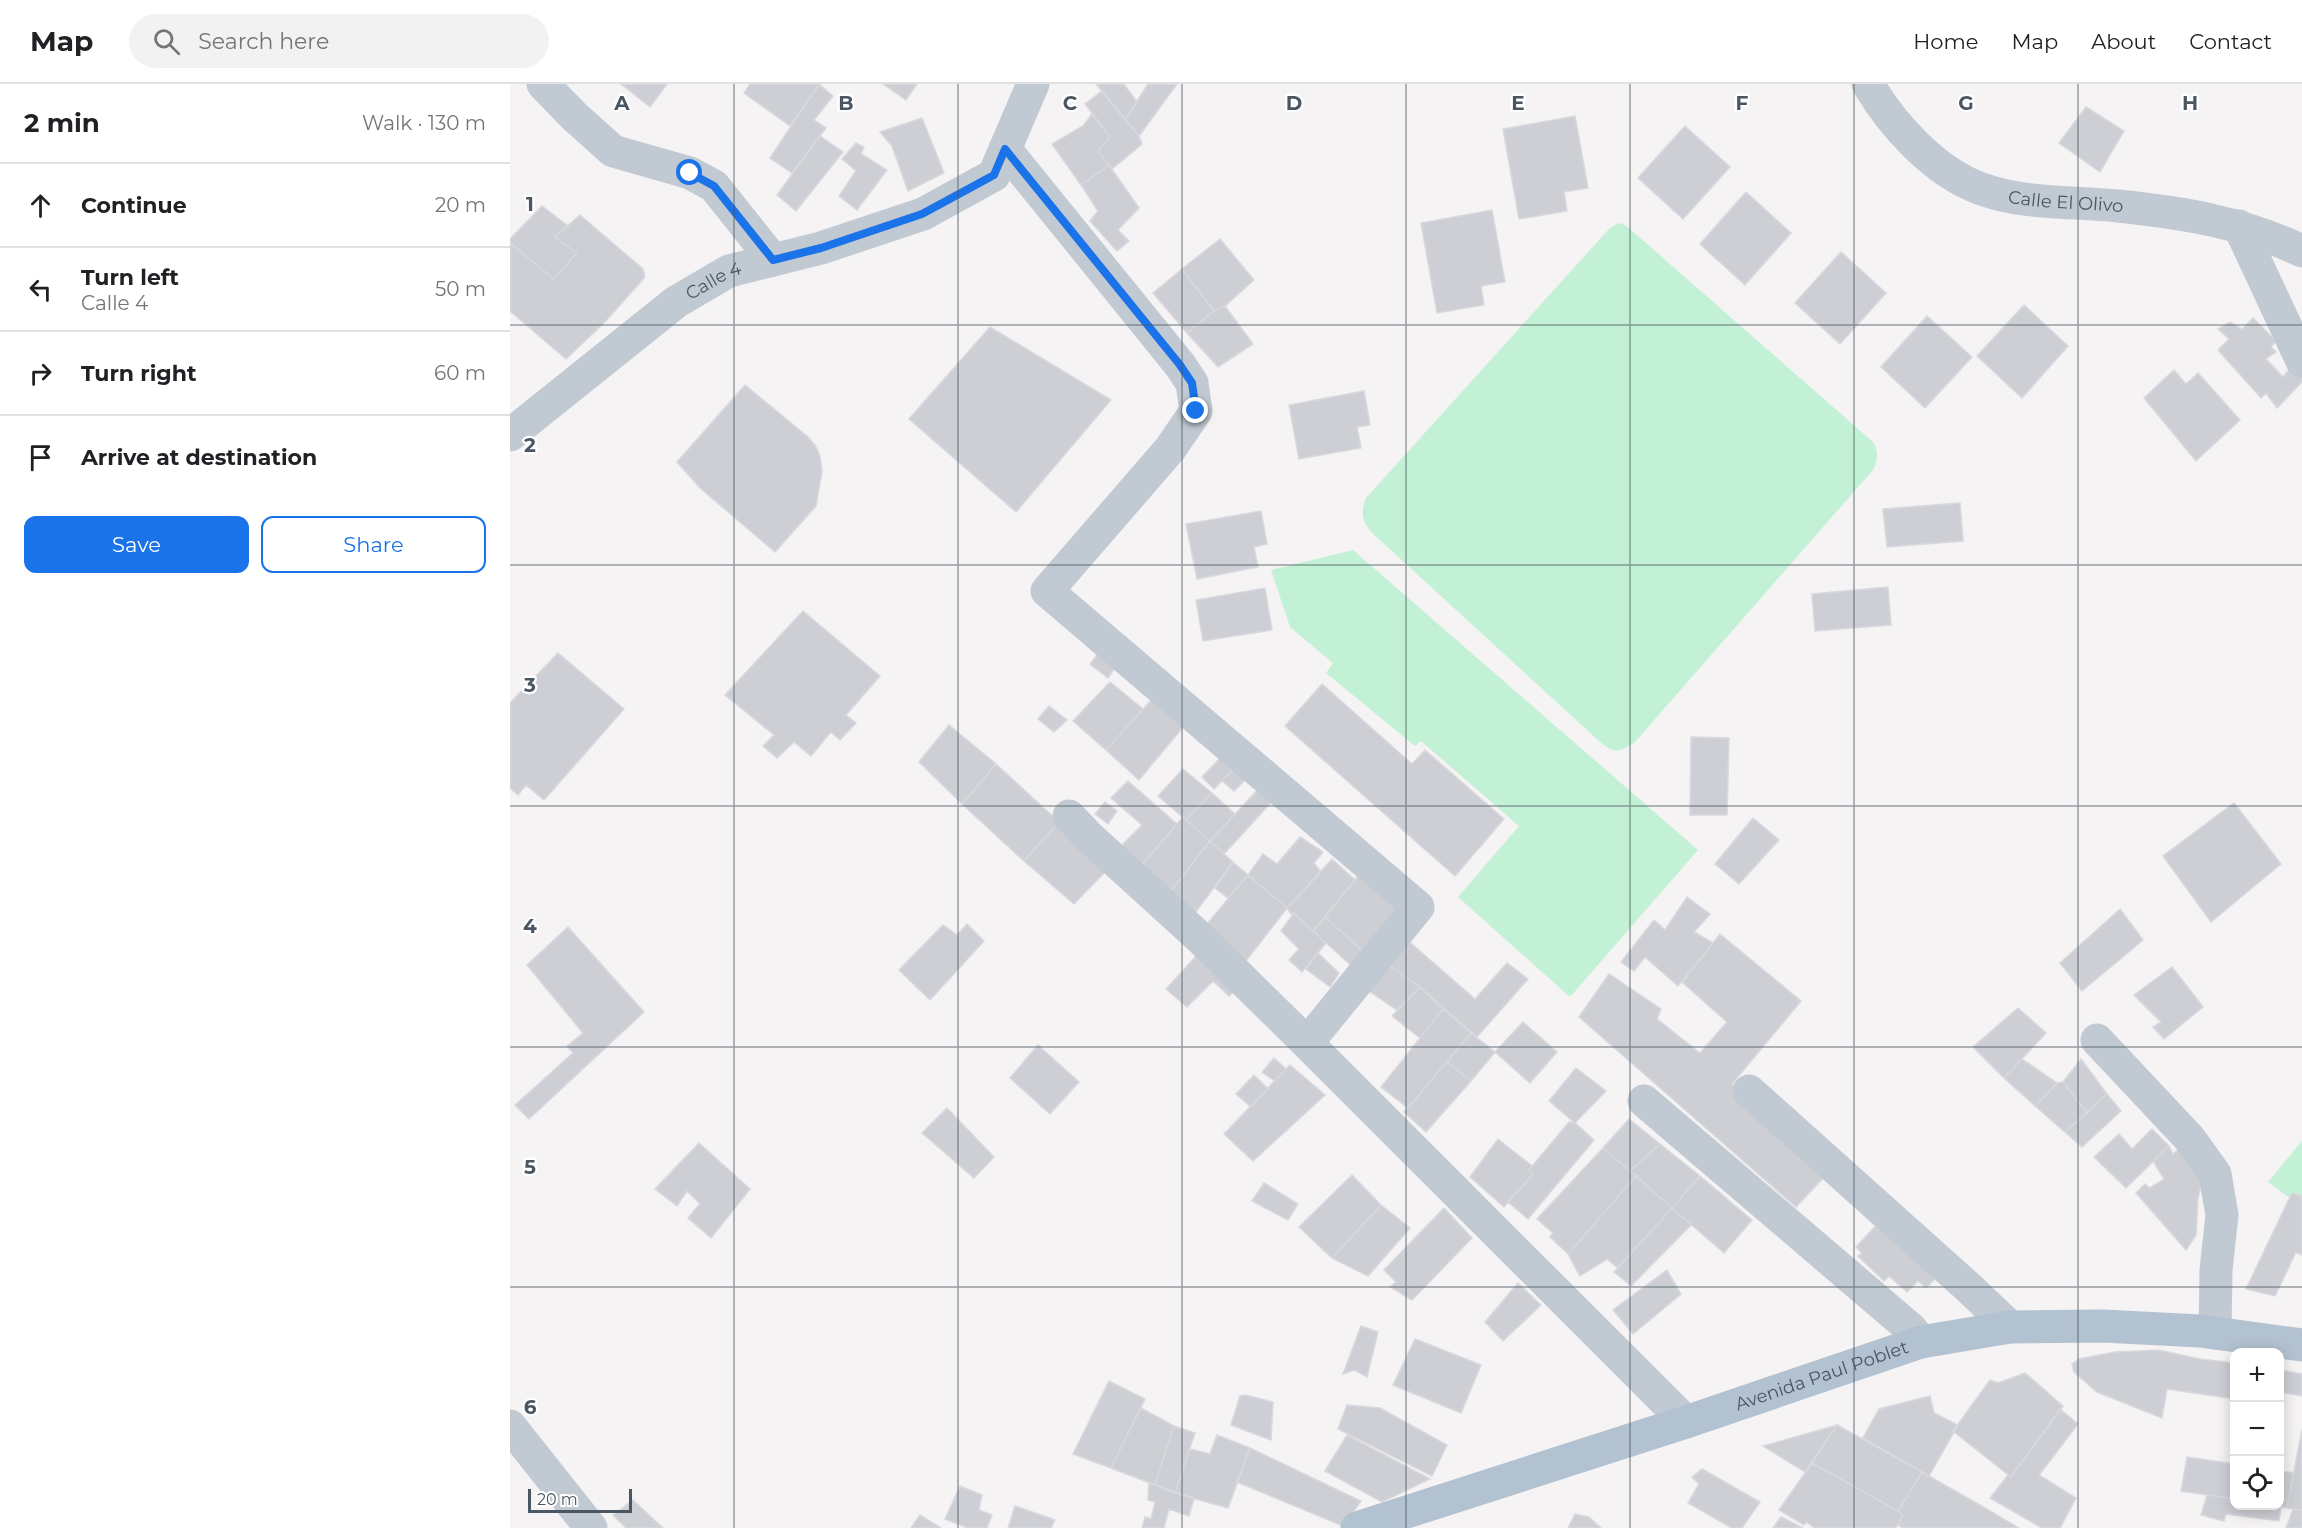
<!DOCTYPE html>
<meta charset="utf-8">
<style>
body{margin:0;font-family:Montserrat,sans-serif;background:#f2f2f2;color:#202124}
.controls{position:absolute;right:18px;bottom:18px;display:grid;overflow:hidden;border-radius:12px;box-shadow:0 3px 15px #0003}
.controls button{width:54px;height:54px;display:grid;place-items:center;padding:0;border:0;border-bottom:2px solid #e0e0e0;background:#fff;color:#202124;font:30px sans-serif}
.scale{position:absolute;left:18px;bottom:15px;width:104px;box-sizing:border-box;padding-left:6px;border:3px solid #4a5661;border-top:0;font-size:16px;line-height:21px;white-space:nowrap;color:#4a5661;-webkit-text-stroke:4px #fff;paint-order:stroke}
.stop{position:absolute;width:18px;height:18px;margin:-14px;border:4px solid #1a73e8;border-radius:50%;background:#fff}
.stop.end{background:#1a73e8;border-color:#fff;box-shadow:0 2px 6px #0008}
.list{margin:0;padding:0;list-style:none}
h2{display:flex;justify-content:space-between;align-items:center;height:78px;margin:0;padding:0 24px;font-size:26px}
h2 small{font-size:20px;font-weight:400;color:#757577}
.list li{display:grid;grid-template-columns:39px 1fr auto;gap:18px;align-items:center;box-sizing:border-box;height:84px;padding:0 24px;border-top:2px solid #e0e0e0}
.list b{display:block;font-size:22px;white-space:nowrap}
.list p{margin:0;font-size:20px;white-space:nowrap;color:#757577}
.list em{font-size:20px;font-style:normal;color:#757577}
.actions{display:flex;gap:12px;padding:18px 24px}
.actions a{flex:1;padding:14px 0;border:2px solid #1a73e8;border-radius:12px;text-align:center;font-size:21px;color:#1a73e8}
.actions .main{background:#1a73e8;color:#fff}
.icon{flex:none;width:33px;height:33px;fill:none;stroke:currentColor;stroke-width:2;stroke-linecap:round;stroke-linejoin:round}
.map{position:relative;flex:none;width:1792px;height:1444px;overflow:hidden}
header{display:flex;align-items:center;gap:36px;box-sizing:border-box;height:84px;padding:0 30px;background:#fff;border-bottom:2px solid #e0e0e0}
header strong{font-size:28px}
nav{display:flex;gap:33px;margin-inline-start:auto;font-size:21px}
.search{width:420px;height:54px;background:#f2f2f2;display:flex;align-items:center;gap:15px;box-sizing:border-box;padding:0 21px;border-radius:33px;color:#757577;font-size:22px}
main{display:flex}
aside{flex:1;background:#fff}
.map>svg:first-child{display:block}
</style>
<header>
<strong>Map</strong>
<div class="search"><svg class="icon" aria-label="search" viewBox="0 0 24 24"><circle cx="10" cy="10" r="6"/><path d="M15 15l6 6"/></svg>Search here</div>
<nav><a>Home</a><a>Map</a><a>About</a><a>Contact</a></nav>
</header>
<main>
<aside>
<h2>2 min<small>Walk · 130 m</small></h2>
<ul class="list">
<li><svg class="icon" aria-label="ahead" viewBox="0 0 24 24"><path d="M12 20V5M6 11l6-6 6 6"/></svg><div><b>Continue</b></div><em>20 m</em></li>
<li><svg class="icon" aria-label="left" viewBox="0 0 24 24"><path d="M17 20v-9H6M10 6l-5 5 5 5"/></svg><div><b>Turn left</b><p>Calle 4</p></div><em>50 m</em></li>
<li><svg class="icon" aria-label="right" viewBox="0 0 24 24"><path d="M7 20v-9h11M14 6l5 5-5 5"/></svg><div><b>Turn right</b></div><em>60 m</em></li>
<li><svg class="icon" aria-label="arrive" viewBox="0 0 24 24"><path d="M6 21V4h12l-3 4 3 4H6"/></svg><div><b>Arrive at destination</b></div></li>
</ul>
<div class="actions"><a class="main">Save</a><a>Share</a></div>
</aside>
<div class="map">
<svg width="1792" height="1444" viewBox="0 0 1792 1444">
<rect width="100%" height="100%" fill="#f5f3f3"/>
<path fill="#c3f1d5" d="M1108 139 1113 140 1120 145 1363 358C1369 369 1368 375 1363 386L1125 658C1109 669 1104 670 1089 657L860 447C851 434 851 428 856 414L1099 145Z
M843 466 1188 766 1060 913 948 813 1009 742 911 657 905 662 816 589 823 579 780 543 761 486Z
M1792 1057V1123L1758 1098Z"/>
<path fill="#cdcfd5" stroke="#d7d9de" stroke-width="1.5" d="M111 0H157L140 23Z
M240 0H310L280 42 234 9Z
M309 0 323 12 304 36 316 44 282 89 260 74Z
M373 0H407L396 16Z
M586 0H614L627 18 615 36Z
M638 0H667L629 52 615 36Z
M592 7 629 52 632 60 602 85 588 67 600 53 575 20Z
M1576 23 1614 47 1590 88 1549 59Z
M582 30 600 53 588 67 599 81 571 101 542 60 573 42Z
M1065 32 1078 104 1054 108 1057 127 1009 135 993 45Z
M412 34 434 89 398 107 382 62 370 48Z
M1175 42 1220 83 1173 135 1128 94Z
M310 52 333 68 286 127 267 111Z
M346 59 354 63 351 70 377 86 347 126 329 112 346 87 332 75Z
M599 81 629 124 608 146 619 157 607 167 580 137 588 127 571 101Z
M1236 108 1281 149 1235 201 1190 160Z
M32 122 58 142 45 153 67 169 44 195 0 159V155Z
M982 126 995 198 971 202 974 221 927 229 911 139Z
M70 131 133 185 135 193 94 239 56 275 0 227V159L44 195 67 169 45 153Z
M710 155 744 196 715 222 704 227 672 185Z
M1331 168 1376 209 1330 260 1285 219Z
M672 185 704 227 677 249 643 209Z
M1514 221 1558 262 1512 314 1467 272Z
M715 222 743 260 708 283 677 249 704 227Z
M1417 232 1462 273 1415 324 1371 283Z
M1743 234 1766 257 1761 263 1766 268 1756 275 1773 293 1783 281 1792 292V298L1767 324 1756 309 1751 314 1708 266 1719 255 1708 245 1720 238 1732 245Z
M480 243 601 316 506 428 399 335Z
M1664 286 1676 300 1688 289 1730 336 1686 377 1634 314Z
M235 301 298 353 305 361 310 372 312 387 306 422 265 468 190 404 167 378Z
M854 307 860 341 847 343 851 364 789 375 779 321Z
M1450 419 1453 457 1377 463 1373 425Z
M751 427 757 460 744 463 748 483 687 495 676 440Z
M1378 503 1381 541 1305 547 1302 510Z
M755 504 762 546 693 557 686 516Z
M293 527 370 592 336 631 346 639 330 656 321 648 301 672 284 658 267 674 253 662 264 651 215 611Z
M590 567 607 581 598 594 580 580Z
M48 569 114 625 34 716 16 701 8 711 0 704V619Z
M600 598 633 625 596 666 563 637Z
M812 600 902 680 915 666 994 735 945 792 775 642Z
M645 612 678 637 629 696 596 666Z
M539 622 557 636 544 648 528 635Z
M439 641 486 680 452 720 409 678Z
M1181 653 1219 654 1217 731H1180Z
M713 671 726 683 704 705 692 693Z
M486 680 549 738 514 777 452 720Z
M726 683 738 693 724 707 712 697Z
M673 685 702 709 676 736 648 712Z
M618 697 667 740 631 782 610 763 632 741 601 714Z
M754 699 768 711 714 770 700 757Z
M702 709 725 730 700 757 676 736Z
M595 718 607 727 598 740 585 730Z
M1724 719 1771 780 1701 838 1653 772Z
M673 733 700 757 657 812 627 786Z
M1243 734 1269 756 1229 800 1205 780Z
M549 738 596 787 564 820 514 777Z
M790 753 813 768 804 779 811 788 777 824 738 791 753 770 767 780Z
M700 757 723 778 682 833 657 812Z
M822 775 845 796 803 847 784 829 782 831 777 824Z
M723 778 738 791 718 814 705 804Z
M851 788 891 825 856 870 815 833Z
M738 791 777 824 736 877 697 840Z
M1177 813 1200 830 1184 848 1203 859 1168 902 1135 873 1124 887 1111 878 1144 836 1155 846Z
M1610 825 1633 856 1572 907 1550 879Z
M784 829 816 859 792 888 779 876 789 865 771 847Z
M815 833 856 870 845 885 803 847Z
M457 840 474 857 420 916 389 886 433 841 447 851Z
M58 843 134 928 19 1035 5 1021 63 969 57 962 73 949 17 881Z
M1210 850 1291 917 1222 1000 1319 1088 1286 1123 1069 933 1099 890 1151 925 1147 935 1190 969 1217 938 1172 898Z
M895 854 965 915 997 879 1018 895 967 953 910 903 879 881Z
M689 869 727 905 719 912 703 897 677 923 656 905Z
M808 869 829 889 820 903 796 885Z
M879 881 910 903 887 926 859 907Z
M1662 883 1693 923 1654 955 1643 943 1651 938 1624 911Z
M910 903 933 925 910 954 882 932Z
M1508 924 1536 949 1494 994 1463 963Z
M933 925 961 949 898 1024 871 1003Z
M1013 938 1047 968 1020 999 985 968Z
M961 949 985 968 961 997 937 978Z
M528 961 569 998 540 1030 500 994Z
M764 974 776 985 765 997 752 988Z
M1512 975 1547 999 1525 1022 1494 994Z
M1571 975 1597 1010 1577 1029 1553 998Z
M937 978 961 997 916 1048 894 1028Z
M780 981 815 1011 743 1077 714 1050Z
M1066 984 1096 1007 1065 1039 1039 1017Z
M744 991 758 1005 741 1023 726 1010Z
M1553 998 1577 1029 1555 1048 1525 1022 1547 999Z
M1597 1010 1611 1027 1572 1063 1555 1048Z
M437 1024 484 1073 464 1094 412 1049Z
M1119 1035 1150 1060 1120 1087 1093 1064Z
M1059 1038 1065 1039 1084 1056 1018 1135 998 1118 1023 1090 1019 1086Z
M1642 1045 1659 1062 1616 1104 1584 1073 1609 1050 1622 1065Z
M988 1055 1022 1082 1019 1086 1023 1090 994 1123 960 1093Z
M189 1059 240 1105 201 1154 178 1134 190 1120 177 1107 167 1122 145 1105Z
M1150 1060 1190 1092 1162 1124 1120 1087Z
M1659 1062 1663 1070 1672 1062 1695 1086 1688 1114 1686 1151 1676 1166 1626 1109 1635 1100 1640 1104 1654 1095 1643 1077Z
M1093 1064 1126 1092 1058 1170 1040 1153 1043 1149 1027 1135Z
M842 1091 871 1121 822 1174 789 1143Z
M1126 1092 1162 1124 1108 1184 1097 1175 1070 1192 1058 1170Z
M1190 1092 1242 1136 1214 1169 1162 1124Z
M754 1099 788 1120 778 1136 742 1117Z
M1782 1109 1792 1112V1171L1786 1168 1765 1212 1736 1205Z
M871 1121 900 1144 858 1192 822 1174Z
M934 1124 962 1154 902 1216 880 1203 886 1198 874 1186Z
M1162 1124 1181 1141 1121 1202 1104 1188Z
M1371 1136 1428 1192 1416 1204 1408 1197 1397 1208 1379 1192 1374 1197 1348 1172 1352 1169 1346 1163Z
M1157 1186 1171 1210 1123 1250 1103 1226Z
M1008 1199 1031 1221 993 1257 975 1238Z
M851 1242 868 1248 857 1293 844 1286 833 1290Z
M905 1255 971 1281 951 1329 883 1301Z
M1649 1266 1690 1275 1724 1279V1315L1657 1305 1652 1334 1587 1308 1564 1288 1562 1280 1569 1275 1605 1268Z
M1770 1286 1792 1290V1312L1770 1308Z
M1515 1289 1553 1322 1501 1393 1443 1347 1480 1296 1488 1299Z
M599 1297 635 1315 601 1384 563 1370Z
M735 1311 763 1318 761 1356 721 1341 730 1312Z
M1420 1312 1424 1329 1448 1341 1419 1392 1353 1354 1369 1325Z
M837 1321 870 1324 937 1361 922 1392 828 1345Z
M631 1324 664 1342 645 1401 601 1384Z
M1550 1325 1568 1340 1529 1391 1566 1414 1550 1444H1532L1480 1414 1498 1391 1501 1393Z
M1327 1341 1412 1388 1388 1427 1302 1379Z
M1327 1341 1295 1388 1253 1362Z
M664 1342 685 1349 665 1409 645 1401Z
M1792 1345V1426L1777 1424Z
M707 1351 740 1364 718 1424 665 1409 680 1365 700 1370Z
M837 1351 920 1395 872 1418 815 1387Z
M740 1364 851 1417 833 1442 727 1398Z
M1677 1373 1724 1380V1415L1671 1407Z
M1302 1379 1388 1427 1393 1431 1388 1441 1385 1444H1305L1296 1438 1294 1441 1269 1426Z
M1192 1385 1250 1418 1232 1444H1222L1178 1419 1189 1400 1182 1393Z
M1770 1387 1784 1389 1777 1424 1763 1422H1770Z
M1412 1388 1468 1420 1509 1444H1393L1388 1441 1393 1431 1388 1427Z
M639 1399 684 1414 679 1432 659 1425 654 1444H632L635 1433 641 1435 645 1418 638 1416Z
M450 1402 472 1411 469 1426 482 1431 477 1444H458L435 1435Z
M1697 1411 1724 1415V1422L1771 1423 1769 1437 1716 1430 1714 1437 1691 1431Z
M123 1416 153 1444H116L103 1431Z
M505 1422 545 1436 541 1444H498Z
M1783 1425 1792 1426V1444H1776Z
M1065 1430 1079 1433 1091 1444H1058Z
M410 1431 431 1444H401Z
M1271 1433 1293 1444H1263Z"/>
<g fill="none" stroke-linecap="round" stroke-linejoin="round">
<g stroke="#c1cad2" stroke-width="33">
<path d="M33 0 64 32 103 67 180 89 204 102 263 176"/>
<path id="s1" d="M1358 0C1382 41 1424 87 1469 104 1513 121 1562 117 1608 122 1674 129 1732 138 1792 167"/>
<path d="M495 65 670 281 682 299 686 327 660 365 537 507 908 823 797 959 1176 1338"/>
<path d="M1729 142 1792 277"/>
<path id="s2" d="M0 351 166 218 219 187 311 164 413 130 484 91 523 0"/>
<path d="M559 732 579 753 688 852 797 959"/>
<path d="M1587 956 1680 1055 1705 1090 1712 1131 1706 1186 1705 1249"/>
<path d="M1239 1007 1459 1204 1500 1243"/>
<path d="M1134 1017 1401 1245 1411 1258"/>
<path d="M0 1342 81 1444"/>
</g>
<path stroke="#b3c2d1" stroke-width="33" id="s3" d="M847 1444 1176 1338 1411 1258 1500 1243 1593 1242 1690 1247 1792 1261"/>
</g>
<g fill="none" stroke-linecap="round" stroke-linejoin="round">
<path stroke="#1a73e8" stroke-width="8" d="M180 89 204 102 263 176 311 164 412 130 484 91 495 65 670 281 682 299 686 327"/>
</g>
<path fill="none" stroke="#4a5661" stroke-width="1.5" stroke-opacity="0.55" d="M224 0V1444M448 0V1444M672 0V1444M896 0V1444M1120 0V1444M1344 0V1444M1568 0V1444M0 241H1792M0 481H1792M0 722H1792M0 963H1792M0 1203H1792"/>
<g text-anchor="middle" stroke-width="4.5" stroke-linejoin="round" paint-order="stroke">
<g font-size="18" fill="#4a5661" stroke="#fff">
<text dy="6" stroke="none"><textPath href="#s1" startOffset="243">Calle El Olivo</textPath></text>
<text dy="6" stroke="none"><textPath href="#s2" startOffset="256">Calle 4</textPath></text>
<text dy="6" stroke="none"><textPath href="#s3" startOffset="489">Avenida Paul Poblet</textPath></text>
</g>
</g>
<g font-size="20" text-anchor="middle" font-weight="bold" fill="#4a5661" stroke="#fff" stroke-width="4.5" stroke-linejoin="round" paint-order="stroke">
<text x="112" y="26">A</text>
<text x="336" y="26">B</text>
<text x="560" y="26">C</text>
<text x="784" y="26">D</text>
<text x="1008" y="26">E</text>
<text x="1232" y="26">F</text>
<text x="1456" y="26">G</text>
<text x="1680" y="26">H</text>
<text x="20" y="127">1</text>
<text x="20" y="368">2</text>
<text x="20" y="608">3</text>
<text x="20" y="849">4</text>
<text x="20" y="1090">5</text>
<text x="20" y="1330">6</text>
</g>
</svg>
<div class="controls">
<button>+</button>
<button>−</button>
<button><svg class="icon" aria-label="locate" viewBox="0 0 24 24"><circle cx="12" cy="12" r="6"/><path d="M12 2v4M12 18v4M2 12h4M18 12h4"/></svg></button>
</div>
<div class="scale">20 m</div>
<div class="stop" style="left:180px;top:89px"></div>
<div class="stop end" style="left:686px;top:327px"></div>
</div>
</main>
